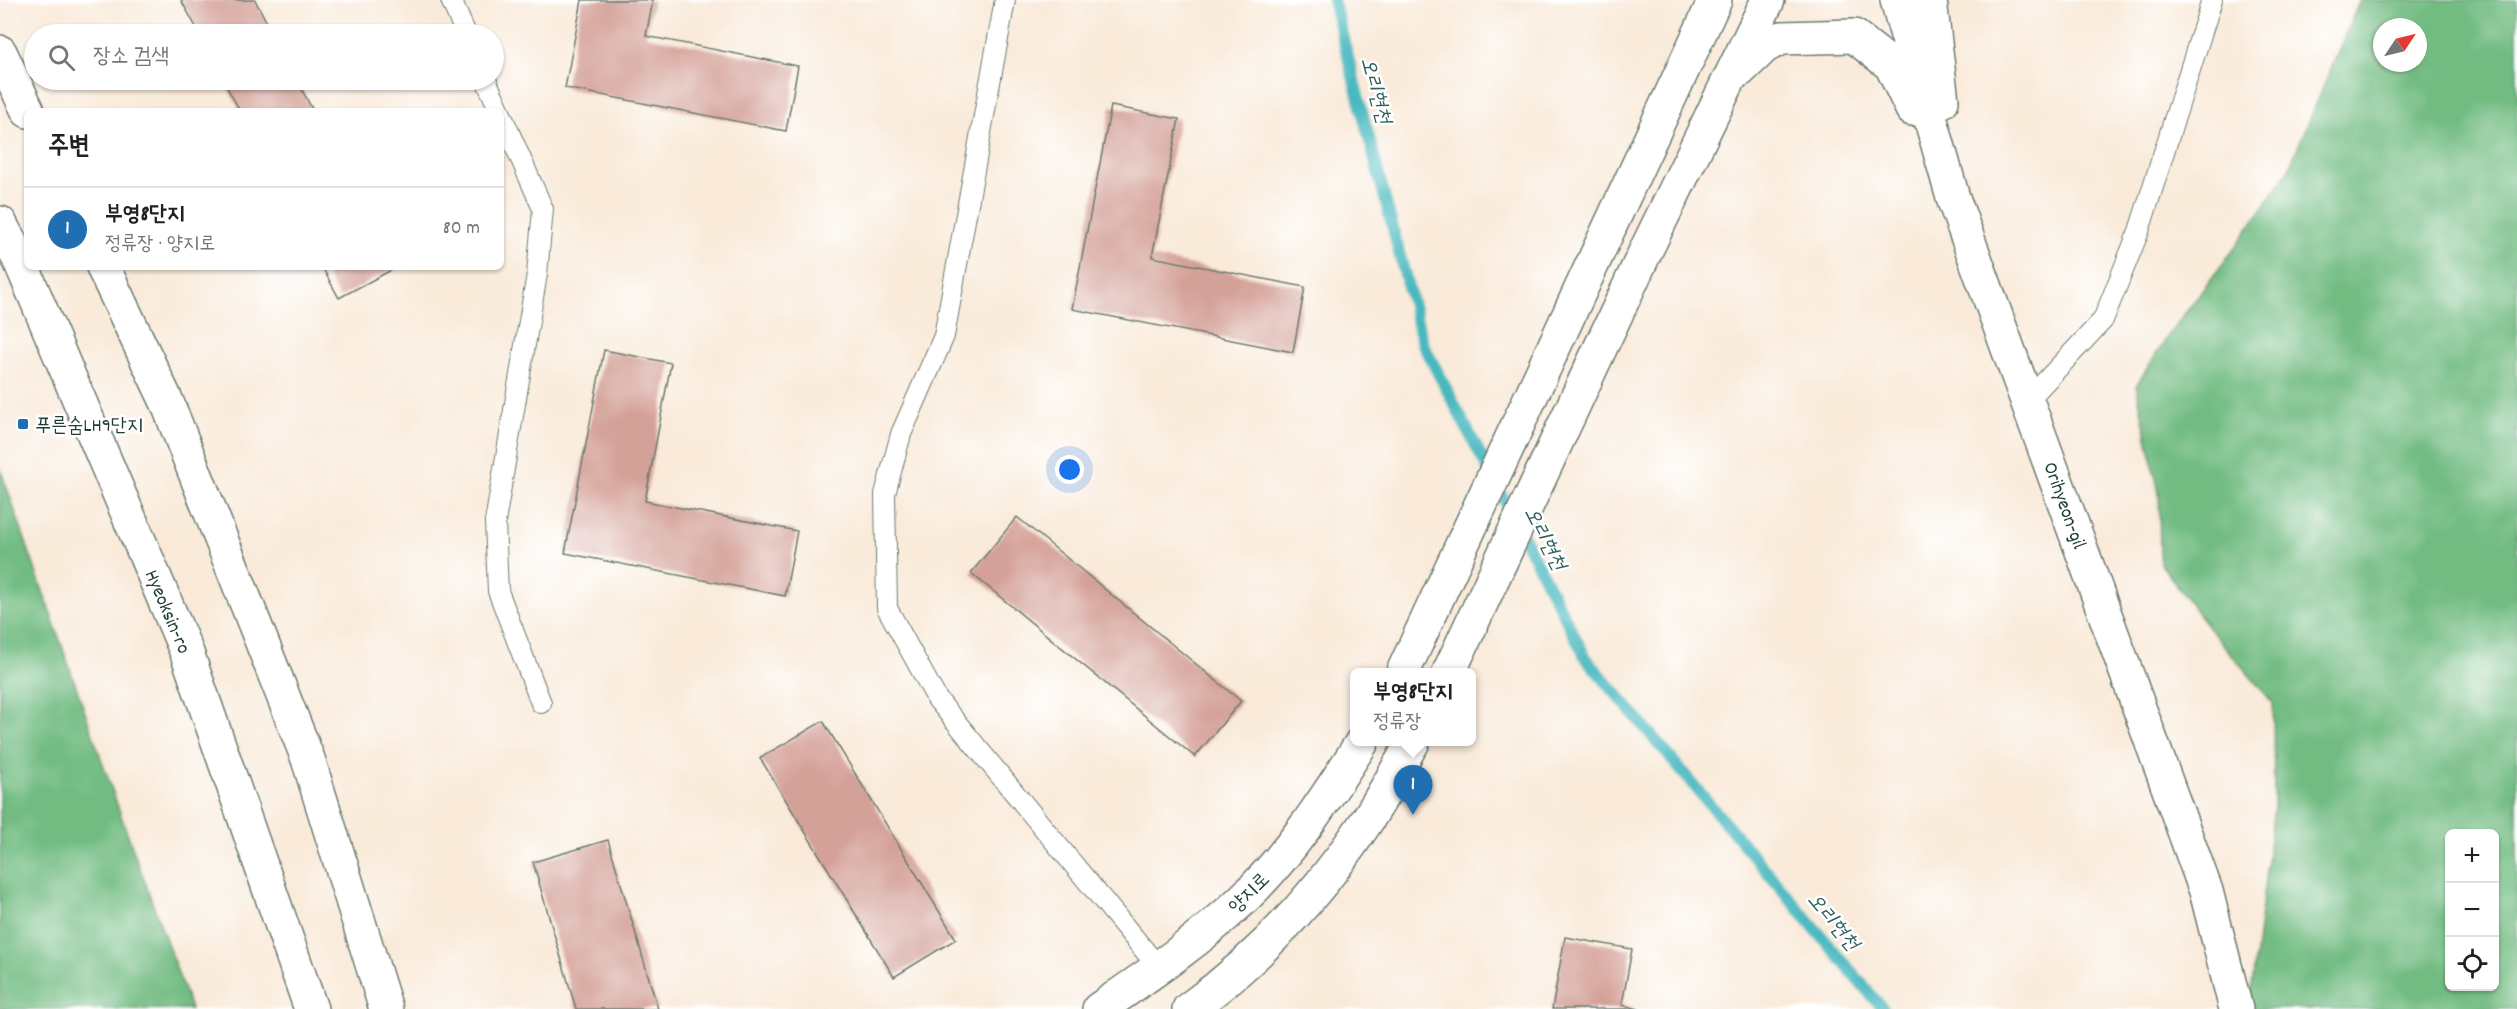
<!DOCTYPE html>
<html lang="ko">
<meta charset="utf-8">
<style>
body{margin:0;font-family:Dekko,"Poor Story",sans-serif;background:#f2f2f2;color:#202124}
.controls{position:absolute;right:18px;bottom:18px;display:grid;overflow:hidden;border-radius:9px;box-shadow:0 2px 4px #0004}
.controls button{width:54px;height:54px;display:grid;place-items:center;padding:0;border:0;border-bottom:2px solid #e0e0e0;background:#fff;color:#202124;font:30px sans-serif}
.compass{position:absolute;left:2373px;top:18px;width:54px;height:54px;border-radius:50%;background:#fff;box-shadow:0 2px 4px #0004;rotate:55deg}
.you{position:absolute;left:1070px;top:470px;width:21px;height:21px;margin:-15px;border:4px solid #fff;border-radius:50%;background:#1a73e8;box-shadow:0 0 0 9px #1a73e833}
.badge{display:grid;place-items:center;width:39px;height:39px;border-radius:50%;background:#1f6fb2;color:#fff;font-size:20px;font-weight:700}
.pin{position:absolute;translate:-50% -50px;filter:drop-shadow(0 2px 3px #0008)}
.pin::after{content:'';position:absolute;top:32px;width:21px;height:18px;background:inherit;clip-path:polygon(0 0,100% 0,50% 100%)}
.popup{position:absolute;left:1350px;top:668px;width:126px;height:78px;box-sizing:border-box;display:grid;place-content:center;border-radius:9px;background:#fff;filter:drop-shadow(0 2px 4px #0005);font-size:20px;white-space:nowrap;color:#757577}
.popup b{font-size:22px;color:#202124}
.popup::after{content:'';position:absolute;left:50%;top:100%;margin-left:-12px;border:12px solid transparent;border-top-color:#fff}
.list{margin:0;padding:0;list-style:none}
h2{display:flex;justify-content:space-between;align-items:center;height:78px;margin:0;padding:0 24px;font-size:26px}
h2 small{font-size:20px;font-weight:400;color:#757577}
.list li{display:grid;grid-template-columns:39px 1fr auto;gap:18px;align-items:center;box-sizing:border-box;height:84px;padding:0 24px;border-top:2px solid #e0e0e0}
.list b{display:block;font-size:22px;white-space:nowrap}
.list p{margin:0;font-size:20px;white-space:nowrap;color:#757577}
.list em{font-size:20px;font-style:normal;color:#757577}
.icon{flex:none;width:33px;height:33px;fill:none;stroke:currentColor;stroke-width:2;stroke-linecap:round;stroke-linejoin:round}
.map{position:relative;flex:none;width:2517px;height:1009px;overflow:hidden}
.search{position:absolute;background:#fff;box-shadow:0 2px 4px #0004;left:24px;top:24px;width:480px;height:66px;display:flex;align-items:center;gap:15px;box-sizing:border-box;padding:0 21px;border-radius:33px;color:#757577;font-size:22px}
.panel{position:absolute;background:#fff;box-shadow:0 2px 4px #0004;left:24px;top:108px;width:480px;height:162px;border-radius:9px}
.map>svg:first-child{display:block}
</style>
<div class="map">
<svg width="2517" height="1009" viewBox="0 0 2517 1009">
<rect width="100%" height="100%" fill="#fff"/>
<filter id="ink" filterUnits="userSpaceOnUse"><feTurbulence type="fractalNoise" baseFrequency=".0167" numOctaves="2"/><feDisplacementMap in="SourceGraphic" scale="12" xChannelSelector="R" yChannelSelector="G"/><feConvolveMatrix kernelMatrix="1 2 1 2 8 2 1 2 1" color-interpolation-filters="sRGB"/></filter>
<filter id="wash" filterUnits="userSpaceOnUse"><feTurbulence type="fractalNoise" baseFrequency=".008" numOctaves="4" result="noise"/><feDisplacementMap in="SourceGraphic" scale="24" xChannelSelector="R" yChannelSelector="G"/><feGaussianBlur stdDeviation="1.35" result="paint"/><feColorMatrix in="noise" values="0 0 0 0 0 0 0 0 0 0 0 0 0 0 0 0 0 1.4 0 .05"/><feComposite in="paint" operator="in"/></filter>
<g filter="url(#wash)">
<rect width="100%" height="100%" fill="#f9ead9"/>
<path fill="#72bc82" stroke="#487c5b" stroke-width="1.5" fill-rule="evenodd" d="M2360 0H2517V1009H2249L2274 806 2273 703 2209 628 2160 563 2159 493 2136 386 2170 333 2237 245 2287 173ZM2382 27H2418V63H2382ZM2450 834H2494V986H2450Z
M0 468 125 827 191 1009H0Z"/>
<g fill="none" stroke-linecap="round" stroke-linejoin="round">
<path stroke="#4ab9c0" stroke-width="12" d="M1333 0 1423 344 1586 658 1883 1009"/>
</g>
<g id="blocks">
<path fill="#d4a198" d="M181 0H255L273 34H200Z
M582 0H653L646 36 798 66 786 131 565 88Z
M223 80H297L313 111H240Z
M1111 106 1179 119 1152 257 1305 287 1293 352 1072 309Z
M322 267H397L339 298Z
M604 350 671 363 645 501 797 531 785 596 565 553Z
M1017 517 1241 701 1195 757 971 573Z
M823 721 956 939 894 977 760 758Z
M608 840 658 1009H576L533 862Z
M1565 937 1632 949 1622 1005 1639 1009H1552Z"/>
</g>
</g>
<g filter="url(#ink)">
<use href="#blocks" fill-opacity="0" stroke="#6b7a6e" stroke-width="1.5"/>
<g fill="none" stroke-linecap="round" stroke-linejoin="round">
<g stroke="#6b7a6e" stroke-width="22">
<path id="service" d="M451 0 466 34
M1005 0 944 336 901 434 885 494 887 608 937 699 1159 968
M486 80 500 111
M501 114 543 209 537 274 495 522 498 591 541 703
M2028 400 2103 320 2139 231 2212 0"/>
</g>
<g stroke="#6b7a6e" stroke-width="36">
<path id="tertiary" d="M1897 0 1953 198 2206 891 2236 1009
M1930 0 1942 101
M0 52 28 111
M1740 70 1765 46 1782 38 1854 36 1891 65 1912 109
M0 223 20 261 187 653 311 1009
M103 267 167 402 308 759 386 1009
M1403 672 1715 0
M1449 672 1647 248 1768 0
M1099 1009C1147 976 1198 942 1241 901 1290 855 1326 798 1362 742
M1189 1009C1257 960 1315 898 1362 828 1381 801 1396 770 1413 742"/>
</g>
<use href="#service" stroke="#fff" stroke-width="20"/>
<use href="#tertiary" stroke="#fff" stroke-width="33"/>
</g>
</g>
<rect fill="#1f6fb2" stroke="#fff" stroke-width="2" x="17" y="418" width="12" height="12" rx="3"/>
<g text-anchor="middle" stroke-width="5" stroke-linejoin="round" paint-order="stroke">
<g font-size="20" fill="#1f3d34" stroke="#fff" text-anchor="start">
<text x="35" y="431">푸른숨LH9단지</text>
</g>
<g font-size="20" fill="#1f3d34" stroke="#fff">
<text transform="translate(2066 505) rotate(70)" y="7">Orihyeon-gil</text>
<text transform="translate(169 611) rotate(67)" y="7">Hyeoksin-ro</text>
<text transform="translate(1248 892) rotate(-45)" y="7">양지로</text>
</g>
<g font-size="21" font-style="italic" fill="#2c625e" stroke="#fff">
<text transform="translate(1377 90) rotate(75)" y="7">오리현천</text>
<text transform="translate(1546 538) rotate(63)" y="7">오리현천</text>
<text transform="translate(1834 921) rotate(50)" y="7">오리현천</text>
</g>
</g>
</svg>
<div class="controls">
<button>+</button>
<button>−</button>
<button><svg class="icon" aria-label="locate" viewBox="0 0 24 24"><circle cx="12" cy="12" r="6"/><path d="M12 2v4M12 18v4M2 12h4M18 12h4"/></svg></button>
</div>
<svg class="compass" viewBox="-18 -18 36 36"><path d="M0-13l5 13h-10z" fill="#e53935"/><path d="M0 13l5-13h-10z" fill="#757577"/></svg>
<div class="you"></div>
<div class="pin badge" style="left:1413px;top:815px">1</div>
<div class="popup"><b>부영8단지</b>정류장</div>
<div class="search"><svg class="icon" aria-label="search" viewBox="0 0 24 24"><circle cx="10" cy="10" r="6"/><path d="M15 15l6 6"/></svg>장소 검색</div>
<section class="panel">
<h2>주변<small></small></h2>
<ul class="list">
<li><span class="badge">1</span><div><b>부영8단지</b><p>정류장 · 양지로</p></div><em>80 m</em></li>
</ul>
</section>
</div>
